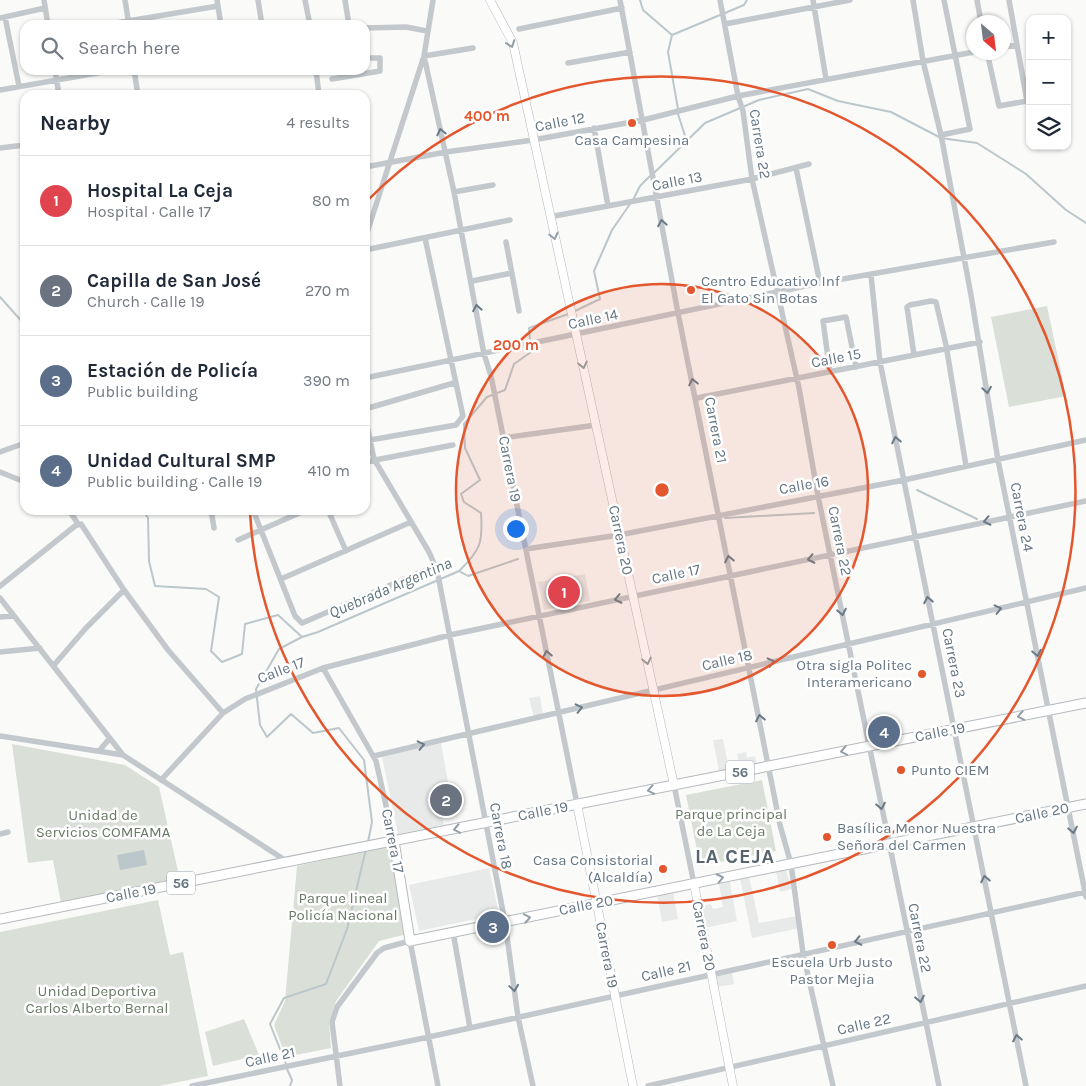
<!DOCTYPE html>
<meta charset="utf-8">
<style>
body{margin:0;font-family:Karla,sans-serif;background:#f2f2f3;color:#1f2937}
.controls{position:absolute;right:15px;top:15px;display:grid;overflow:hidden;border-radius:10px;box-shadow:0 1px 4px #0004}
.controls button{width:45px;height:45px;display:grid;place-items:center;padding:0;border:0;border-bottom:1px solid #e0e1e3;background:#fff;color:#1f2937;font:25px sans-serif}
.compass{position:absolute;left:966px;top:15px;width:45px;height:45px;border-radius:50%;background:#fff;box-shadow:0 1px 4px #0004;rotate:152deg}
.you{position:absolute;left:515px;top:528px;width:18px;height:18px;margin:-12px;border:4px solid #fff;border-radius:50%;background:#1a73e8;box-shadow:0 0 0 8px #1a73e833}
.badge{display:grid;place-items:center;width:32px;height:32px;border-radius:50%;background:#111827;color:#fff;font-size:16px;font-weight:700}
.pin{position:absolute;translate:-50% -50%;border:2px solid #fff;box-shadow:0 1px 5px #0006}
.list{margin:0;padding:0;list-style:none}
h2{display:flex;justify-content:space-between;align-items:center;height:65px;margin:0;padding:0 20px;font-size:21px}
h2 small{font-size:16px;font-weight:400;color:#747a83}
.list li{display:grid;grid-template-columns:32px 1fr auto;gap:15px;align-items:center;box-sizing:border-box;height:90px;padding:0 20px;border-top:1px solid #e0e1e3}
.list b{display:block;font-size:19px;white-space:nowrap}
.list p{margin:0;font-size:16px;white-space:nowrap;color:#747a83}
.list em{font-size:16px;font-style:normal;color:#747a83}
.icon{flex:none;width:28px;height:28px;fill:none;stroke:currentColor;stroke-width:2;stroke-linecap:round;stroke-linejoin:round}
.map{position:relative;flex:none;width:1086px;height:1086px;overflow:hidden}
.search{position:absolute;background:#fff;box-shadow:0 1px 4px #0004;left:20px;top:20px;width:350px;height:55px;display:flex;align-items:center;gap:12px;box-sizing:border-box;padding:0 18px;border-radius:15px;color:#747a83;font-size:19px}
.panel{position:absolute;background:#fff;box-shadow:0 1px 4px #0004;left:20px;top:90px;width:350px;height:425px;border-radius:15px}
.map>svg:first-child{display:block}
</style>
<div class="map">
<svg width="1086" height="1086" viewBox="0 0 1086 1086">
<rect width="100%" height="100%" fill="#fafaf8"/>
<path fill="#e8e9e9" d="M585 574 590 601 544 610 538 582Z
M540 696 543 716 534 718 529 698Z
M723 739 729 769 719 771 713 740Z
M441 743 448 782 436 784 444 825 398 834 382 757Z
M746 752 747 758 755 756 757 764 740 767 737 754Z
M489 868 499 914 419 931 409 885Z
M786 870 792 889 780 892 776 872Z
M749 876 759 923 797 916 800 928 752 938 740 878Z
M729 877 737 921 705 928 700 906 711 904 713 909 723 907 718 879Z
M672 886 678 919 662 922 656 889Z
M732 972 734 984 717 987 715 975Z"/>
<path fill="#dadfd7" d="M1047 306 1066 396 1009 407 991 317Z
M12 744 125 765 159 787 180 880 61 903 53 860 28 863Z
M762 780 776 851 700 866 686 795Z
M392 845 407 934 379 941 336 1001 329 1022 331 1048 286 1057 274 1025 285 1001 297 866Z
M158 900 170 955 183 952 208 1076 159 1086H0V932Z
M244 1019 259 1055 213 1066 205 1032Z"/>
<path fill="#bbc7cb" d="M144 850 147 865 120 870 117 855Z"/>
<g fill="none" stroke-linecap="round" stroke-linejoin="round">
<path stroke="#bbc7cb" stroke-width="2" d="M640 0 643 10 672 35
M725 13 744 5 747 0
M672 35 668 52 678 109
M672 35 720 15
M678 114 687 142
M654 173 705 123 759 100 808 89 838 101 891 112 941 138 977 143 1026 174 1066 210 1086 223
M633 200 640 186 650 176
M0 297 25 325
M575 311 600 299 594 271 612 230 630 204
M917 490 977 519
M143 510 148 518 149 561 155 586 206 589 219 597 211 651 222 662 242 654 245 624 278 615 302 637 279 649 256 689 260 725 267 737 291 714 313 733 339 728 364 760 372 822 368 842
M725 518 814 513
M459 571 468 576 518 559
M302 637 318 632 459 571C481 550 483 542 481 513L464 502 461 494 480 480 465 448 464 424 487 397 505 390 514 364 531 352 529 328 568 314
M286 1064 270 1024 284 998 326 984 347 929 366 849
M287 1069 292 1080 290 1086"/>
<g stroke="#b3babf" stroke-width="9">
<path id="secondary" d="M490 0 513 43 674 785
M577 804 633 1086
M694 884 733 1086"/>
</g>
<g stroke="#b5babe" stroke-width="11">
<path id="primary" d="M394 841 410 941 1086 804
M0 919 1086 703"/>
</g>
<path stroke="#c3c8cc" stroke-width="5.5" d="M44 0 48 25
M125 0 129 25
M217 0 221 25
M258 0 262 25
M305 0 310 25
M345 0 349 25
M433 0 424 56 454 192 484 354 491 376 577 804
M620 0 678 313 780 825 791 864 803 953 833 1086
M720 0 738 96 743 111 752 179 799 388 818 496 939 1086
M813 0 826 79
M913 0 923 61 941 135 971 295 998 460 1086 897
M977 0 981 22
M5 17 19 86
M0 18 45 8
M725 24 850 0
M104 25 218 6
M365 28 406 27 427 31
M519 29 622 8
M1004 47 1017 45
M987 52 999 106 1027 101 1009 0
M424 56 473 48
M568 63 630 52
M55 70 59 95
M134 70 138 95
M316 70 319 95
M332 79 380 71V58H365
M0 90 114 70
M594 128 608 206
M941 135 970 129 944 0
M0 148 25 145
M365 167 446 152 533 140 643 120 738 96 974 52
M454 192 493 185
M549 217 752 179 809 164
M365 239 423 59
M506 242 519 311
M365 250 510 220
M871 275 880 362 1026 1086
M472 281 512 273
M820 283 1054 242
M914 355 907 307 910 305 931 301 936 302 946 345 966 466
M830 372 823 321 846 317 856 367
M365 378 820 283 796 168
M697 398 980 342
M365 409 454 383
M365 416 374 459 429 552 437 570 505 922 518 1017 533 1086
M503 438 596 425
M370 440 456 425 463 416 425 238
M0 452 25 443
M365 462 453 445
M0 472 25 482
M69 510 78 524
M211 510 214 528
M253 510 295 616 302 623 435 566
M328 510 346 551
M238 540 306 510
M526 549 619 535 904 480 1086 440
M281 579 411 522
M0 586 75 526 81 524 124 590 168 650 223 713
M0 598 123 755 288 862
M0 617 14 616
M0 652 40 648
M54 665 86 628 124 590
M323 668 376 761 394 841
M0 736 123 755
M99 751 110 738
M374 756 1086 588
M161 780 223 713 245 699 323 668 450 635 1086 501
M674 785 694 884
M0 834 8 832
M453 932 470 1028
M192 1086 429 1037 1086 892
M340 1086 332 1022 337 1007 377 953 384 948 410 941 438 1086
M648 1086 1086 986"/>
<use href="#secondary" stroke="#fff" stroke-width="8"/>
<use href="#primary" stroke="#fff" stroke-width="9"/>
</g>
<defs><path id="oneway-chevron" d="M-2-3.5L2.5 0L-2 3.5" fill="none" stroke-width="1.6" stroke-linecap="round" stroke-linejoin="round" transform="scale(1.25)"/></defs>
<g stroke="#939fa8">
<use href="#oneway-chevron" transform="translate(511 44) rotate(70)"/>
<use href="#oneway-chevron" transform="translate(554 236) rotate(77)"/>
<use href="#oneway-chevron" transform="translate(583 365) rotate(78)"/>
<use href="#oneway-chevron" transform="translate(647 661) rotate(78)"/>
<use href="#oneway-chevron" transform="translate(1021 716) rotate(169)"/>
<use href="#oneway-chevron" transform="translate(844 751) rotate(169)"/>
<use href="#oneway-chevron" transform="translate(651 790) rotate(169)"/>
<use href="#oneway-chevron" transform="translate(457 829) rotate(169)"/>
<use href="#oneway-chevron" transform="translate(720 878) rotate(-12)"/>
<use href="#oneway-chevron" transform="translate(527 918) rotate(-11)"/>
</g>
<g stroke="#6a7a87">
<use href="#oneway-chevron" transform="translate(441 132) rotate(-103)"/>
<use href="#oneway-chevron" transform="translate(662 223) rotate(-100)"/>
<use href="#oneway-chevron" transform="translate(477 308) rotate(-100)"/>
<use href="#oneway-chevron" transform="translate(693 382) rotate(-102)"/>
<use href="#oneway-chevron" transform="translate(987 390) rotate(81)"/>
<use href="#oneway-chevron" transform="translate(896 440) rotate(-101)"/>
<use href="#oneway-chevron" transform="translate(987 521) rotate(168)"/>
<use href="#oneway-chevron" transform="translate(729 559) rotate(-101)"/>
<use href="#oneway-chevron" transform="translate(811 559) rotate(168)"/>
<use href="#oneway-chevron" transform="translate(618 599) rotate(168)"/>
<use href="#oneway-chevron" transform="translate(928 600) rotate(-101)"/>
<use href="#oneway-chevron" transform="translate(998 609) rotate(-13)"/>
<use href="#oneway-chevron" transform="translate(842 612) rotate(79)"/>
<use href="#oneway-chevron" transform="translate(1037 653) rotate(79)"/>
<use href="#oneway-chevron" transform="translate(547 654) rotate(-101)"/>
<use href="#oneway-chevron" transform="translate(771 662) rotate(-13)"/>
<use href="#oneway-chevron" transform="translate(579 708) rotate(-13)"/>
<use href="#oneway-chevron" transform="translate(760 718) rotate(-101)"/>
<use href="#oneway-chevron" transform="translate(421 745) rotate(-13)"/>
<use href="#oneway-chevron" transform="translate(881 806) rotate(79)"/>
<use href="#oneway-chevron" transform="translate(1073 830) rotate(79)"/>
<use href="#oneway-chevron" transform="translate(985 879) rotate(-101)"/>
<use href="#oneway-chevron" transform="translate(858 941) rotate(168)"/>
<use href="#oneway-chevron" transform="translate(514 988) rotate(82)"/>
<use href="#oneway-chevron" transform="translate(920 999) rotate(79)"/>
<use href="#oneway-chevron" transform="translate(1017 1038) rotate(-101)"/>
</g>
<circle cx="662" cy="490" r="206" fill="#e4572e" fill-opacity=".12"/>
<g fill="none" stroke="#e4572e" stroke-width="2.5">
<circle cx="662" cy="490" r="206"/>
<path d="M367 201A413 413 0 1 1 250 512"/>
</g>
<g fill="#e4572e" stroke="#fff" stroke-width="2">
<circle cx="632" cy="123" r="5"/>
<circle cx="691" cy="290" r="5"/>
<circle cx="922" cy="674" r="5"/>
<circle cx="901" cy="770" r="5"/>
<circle cx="827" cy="837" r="5"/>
<circle cx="663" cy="869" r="5"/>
<circle cx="832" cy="945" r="5"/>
</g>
<g text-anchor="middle" stroke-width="5" stroke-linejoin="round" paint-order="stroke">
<g fill="#fff" stroke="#939fa8" stroke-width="1">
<rect x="726" y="760.5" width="28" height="23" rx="4"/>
<rect x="167" y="871.5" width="28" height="23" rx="4"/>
</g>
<g font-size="14" font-weight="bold" fill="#657683">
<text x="740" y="777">56</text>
<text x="181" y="888">56</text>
</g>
<g font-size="15" fill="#657683" stroke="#fff">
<text transform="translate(560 122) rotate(-11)" y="5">Calle 12</text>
<text transform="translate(760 144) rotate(81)" y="5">Carrera 22</text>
<text transform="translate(677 181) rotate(-11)" y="5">Calle 13</text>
<text transform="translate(593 319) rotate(-12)" y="5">Calle 14</text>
<text transform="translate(836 358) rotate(-11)" y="5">Calle 15</text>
<text transform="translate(716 430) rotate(79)" y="5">Carrera 21</text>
<text transform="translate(510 469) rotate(79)" y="5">Carrera 19</text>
<text transform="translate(804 485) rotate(-10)" y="5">Calle 16</text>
<text transform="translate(1022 517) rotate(79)" y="5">Carrera 24</text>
<text transform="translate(621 540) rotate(78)" y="5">Carrera 20</text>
<text transform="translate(840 541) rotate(79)" y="5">Carrera 22</text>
<text transform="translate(676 574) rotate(-12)" y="5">Calle 17</text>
<text transform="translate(727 660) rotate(-13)" y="5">Calle 18</text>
<text transform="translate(954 663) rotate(79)" y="5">Carrera 23</text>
<text transform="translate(281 670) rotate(-21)" y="5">Calle 17</text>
<text transform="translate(940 732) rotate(-11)" y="5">Calle 19</text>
<text transform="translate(543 811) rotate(-11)" y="5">Calle 19</text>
<text transform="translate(1042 813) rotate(-12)" y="5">Calle 20</text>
<text transform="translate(501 836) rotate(79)" y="5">Carrera 18</text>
<text transform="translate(393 841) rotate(79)" y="5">Carrera 17</text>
<text transform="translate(131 893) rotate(-11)" y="5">Calle 19</text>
<text transform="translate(586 905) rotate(-11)" y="5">Calle 20</text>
<text transform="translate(704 936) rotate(79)" y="5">Carrera 20</text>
<text transform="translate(920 938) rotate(79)" y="5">Carrera 22</text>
<text transform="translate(607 955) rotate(79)" y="5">Carrera 19</text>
<text transform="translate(666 971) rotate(-13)" y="5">Calle 21</text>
<text transform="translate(864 1024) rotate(-13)" y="5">Calle 22</text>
<text transform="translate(270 1057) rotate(-12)" y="5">Calle 21</text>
</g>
<g font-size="15" fill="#657683" stroke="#fff" text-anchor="start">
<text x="632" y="145" text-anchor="middle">Casa Campesina</text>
<text x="701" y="286">Centro Educativo Inf<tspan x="701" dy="17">El Gato Sin Botas</tspan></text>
<text x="912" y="670" text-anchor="end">Otra sigla Politec<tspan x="912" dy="17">Interamericano</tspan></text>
<text x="911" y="775">Punto CIEM</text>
<text x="837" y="833">Basílica Menor Nuestra<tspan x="837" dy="17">Señora del Carmen</tspan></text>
<text x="653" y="865" text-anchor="end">Casa Consistorial<tspan x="653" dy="17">(Alcaldía)</tspan></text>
<text x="832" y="967" text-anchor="middle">Escuela Urb Justo<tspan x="832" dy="17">Pastor Mejia</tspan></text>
</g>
<g font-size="15" fill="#687a64" stroke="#fff">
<text x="731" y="819">Parque principal<tspan x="731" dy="17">de La Ceja</tspan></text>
<text x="103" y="820">Unidad de<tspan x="103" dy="17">Servicios COMFAMA</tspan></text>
<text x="343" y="903">Parque lineal<tspan x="343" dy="17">Policía Nacional</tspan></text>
<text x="97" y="996">Unidad Deportiva<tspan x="97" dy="17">Carlos Alberto Bernal</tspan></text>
</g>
<g font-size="16" font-style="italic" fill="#60757c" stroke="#fff">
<text transform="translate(390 587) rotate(-23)" y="6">Quebrada Argentina</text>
</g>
<g font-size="20" font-weight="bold" letter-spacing="1" fill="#57646e" stroke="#fff">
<text x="735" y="863">LA CEJA</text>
</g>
</g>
<circle cx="662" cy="490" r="8" fill="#e4572e" stroke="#fff" stroke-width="2.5"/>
<g font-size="15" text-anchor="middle" font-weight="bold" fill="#e4572e" stroke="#fff" stroke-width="5" stroke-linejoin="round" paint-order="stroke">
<text x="487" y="121">400 m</text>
<text x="516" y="350">200 m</text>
</g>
</svg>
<div class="controls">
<button>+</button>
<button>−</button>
<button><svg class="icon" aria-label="layers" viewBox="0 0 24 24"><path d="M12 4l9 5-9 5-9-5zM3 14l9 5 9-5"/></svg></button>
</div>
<svg class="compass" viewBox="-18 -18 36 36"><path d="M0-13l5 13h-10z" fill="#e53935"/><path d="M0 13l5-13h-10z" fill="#747a83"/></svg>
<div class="you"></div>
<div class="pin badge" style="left:564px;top:592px;background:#e0444e">1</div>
<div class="pin badge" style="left:446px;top:800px;background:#6b7280">2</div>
<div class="pin badge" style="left:493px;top:927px;background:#5c6f8a">3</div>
<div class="pin badge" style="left:884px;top:732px;background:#5c6f8a">4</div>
<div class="search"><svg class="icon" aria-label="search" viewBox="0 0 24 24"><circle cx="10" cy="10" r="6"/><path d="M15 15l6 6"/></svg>Search here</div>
<section class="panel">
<h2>Nearby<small>4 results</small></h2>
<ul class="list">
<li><span class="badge" style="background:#e0444e">1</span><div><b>Hospital La Ceja</b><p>Hospital · Calle 17</p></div><em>80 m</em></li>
<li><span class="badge" style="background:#6b7280">2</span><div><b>Capilla de San José</b><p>Church · Calle 19</p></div><em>270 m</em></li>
<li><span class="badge" style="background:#5c6f8a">3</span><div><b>Estación de Policía</b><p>Public building</p></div><em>390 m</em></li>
<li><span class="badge" style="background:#5c6f8a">4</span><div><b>Unidad Cultural SMP</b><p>Public building · Calle 19</p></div><em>410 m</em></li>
</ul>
</section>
</div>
